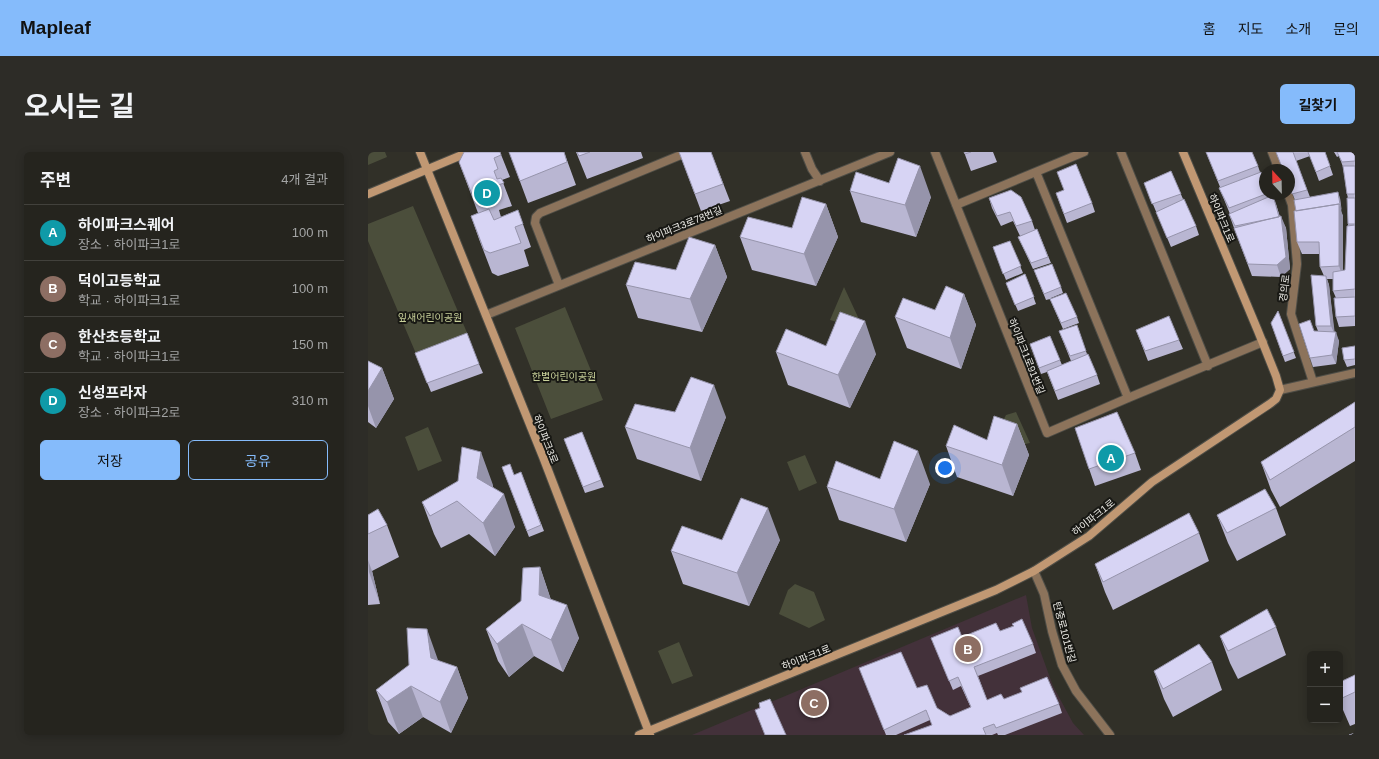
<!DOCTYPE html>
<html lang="ko">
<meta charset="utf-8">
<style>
body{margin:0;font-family:Helvetica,"Noto Sans KR",sans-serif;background:#2d2c27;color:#f1f3f6}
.controls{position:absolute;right:12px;bottom:12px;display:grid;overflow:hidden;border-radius:6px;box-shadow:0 2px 10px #0003}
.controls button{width:36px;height:36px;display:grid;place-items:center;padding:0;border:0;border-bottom:1px solid #42413c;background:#25241e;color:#f1f3f6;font:20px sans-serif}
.compass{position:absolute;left:891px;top:12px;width:36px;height:36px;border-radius:50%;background:#25241e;box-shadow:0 2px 10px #0003;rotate:338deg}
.you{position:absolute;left:577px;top:316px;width:14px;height:14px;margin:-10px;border:3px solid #fff;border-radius:50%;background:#1a73e8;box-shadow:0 0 0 6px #1a73e833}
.badge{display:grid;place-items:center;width:26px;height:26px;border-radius:50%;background:#85bbfb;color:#fff;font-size:13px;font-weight:700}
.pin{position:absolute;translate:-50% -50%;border:2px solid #fff;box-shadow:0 1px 4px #0006}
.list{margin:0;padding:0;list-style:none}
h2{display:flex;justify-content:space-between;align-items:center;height:52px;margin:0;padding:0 16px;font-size:17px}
h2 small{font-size:13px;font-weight:400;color:#a3a4a4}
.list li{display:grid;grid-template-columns:26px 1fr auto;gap:12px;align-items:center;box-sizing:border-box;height:56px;padding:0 16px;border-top:1px solid #42413c}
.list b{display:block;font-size:15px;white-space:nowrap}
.list p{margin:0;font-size:13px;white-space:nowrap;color:#a3a4a4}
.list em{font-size:13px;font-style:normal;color:#a3a4a4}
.actions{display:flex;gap:8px;padding:12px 16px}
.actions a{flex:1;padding:9px 0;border:1px solid #85bbfb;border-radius:6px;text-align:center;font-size:14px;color:#85bbfb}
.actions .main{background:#85bbfb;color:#111}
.map{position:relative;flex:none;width:987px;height:583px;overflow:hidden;border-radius:6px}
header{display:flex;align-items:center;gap:24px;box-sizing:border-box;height:56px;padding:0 20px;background:#85bbfb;color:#111}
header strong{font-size:19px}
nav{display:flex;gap:22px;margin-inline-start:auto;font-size:14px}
.intro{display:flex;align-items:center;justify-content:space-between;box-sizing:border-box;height:96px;padding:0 24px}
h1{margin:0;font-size:28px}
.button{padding:10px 18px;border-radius:6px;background:#85bbfb;color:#111;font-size:14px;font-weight:700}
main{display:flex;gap:24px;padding:0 24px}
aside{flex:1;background:#25241e;border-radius:6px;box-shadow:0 2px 10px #0003}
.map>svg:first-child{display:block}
</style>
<header>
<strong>Mapleaf</strong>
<nav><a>홈</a><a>지도</a><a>소개</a><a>문의</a></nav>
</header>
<div class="intro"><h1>오시는 길</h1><a class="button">길찾기</a></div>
<main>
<aside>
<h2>주변<small>4개 결과</small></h2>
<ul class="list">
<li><span class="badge" style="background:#0f9aa8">A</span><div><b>하이파크스퀘어</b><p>장소 · 하이파크1로</p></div><em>100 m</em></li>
<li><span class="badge" style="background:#8d6e63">B</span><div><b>덕이고등학교</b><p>학교 · 하이파크1로</p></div><em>100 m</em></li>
<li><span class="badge" style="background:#8d6e63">C</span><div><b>한산초등학교</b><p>학교 · 하이파크1로</p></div><em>150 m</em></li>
<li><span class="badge" style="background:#0f9aa8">D</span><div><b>신성프라자</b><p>장소 · 하이파크2로</p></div><em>310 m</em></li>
</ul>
<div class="actions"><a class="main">저장</a><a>공유</a></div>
</aside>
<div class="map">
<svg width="987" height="583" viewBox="0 0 987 583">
<rect width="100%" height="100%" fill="#313028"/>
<path fill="#43313a" d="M658 443 664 476 685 534 705 571 716 583H324Z"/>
<path fill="#4b4e3b" d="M0 0H17L19 5 0 13Z
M45 54 100 183 49 204 0 89V72Z
M476 135 496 178 462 168Z
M197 155 235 248 183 267 147 176Z
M648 260 662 291 653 293 627 285 638 263Z
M60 275 74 309 50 319 37 285Z
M437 303 449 331 431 339 419 310Z
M427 432 446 440 457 468 441 476 411 462 420 438Z
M311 490 325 524 304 532 290 499Z"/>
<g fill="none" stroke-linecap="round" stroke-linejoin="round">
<g stroke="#4f4e47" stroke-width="10">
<path id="street" d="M437 0 444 17 452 29
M567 0 679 281 760 246 895 190
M753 0 840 214
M904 0 911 18
M668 20 760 246
M920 42 924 53 929 112 923 162 945 230
M588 53 716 0
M191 133 167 71 168 65 172 61 320 0
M118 163 522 0
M912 238 987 221
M666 419 676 442 684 479 694 513 708 539 742 583"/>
</g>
<g stroke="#4f4e47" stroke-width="10">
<path id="secondary" d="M52 0 175 305 282 583
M0 42 101 0
M271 583 628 438 666 419 721 384 784 330 903 251 908 247 912 238 908 224 890 179 815 0"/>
</g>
<use href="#street" stroke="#8c735b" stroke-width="8"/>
<use href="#secondary" stroke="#c19873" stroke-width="8"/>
</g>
<path fill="#b9b6d2" d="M132 0 142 25 134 28 144 54 131 58 133 65 150 58 163 95 156 98 161 114 130 124 124 121 111 87 103 64 110 61 91 10Z
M141 0H196L208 33 160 51Z
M208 0H273L275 6 219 27Z
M311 0H343L362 49 333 59Z
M596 0H625L629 10 603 19Z
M838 0 890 14 892 20 897 42H902L908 52 912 65 918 76 922 117 913 125 884 124 866 76 861 62H862L855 45 851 36 852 35Z
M908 0H957L965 23 951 29 942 4 928 9 942 45 972 46 973 60 975 64V119L977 118 980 74V46L979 42 975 15 971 4 969 5 966 0H987V174L971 175 968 165V146L965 139V127H959L961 133 966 180 971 189 968 212 945 215 942 206 946 179H950L948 174 956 124 952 115V102H934L929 90 928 59 927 48Z
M803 19 815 47 828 74 831 83 803 95 776 31Z
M482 39 563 45 548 85 493 70Z
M688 41 724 51 727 60 699 71Z
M621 46 664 69 667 78 652 84 645 69 633 74 624 56Z
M458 52 470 85 448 134 384 118 372 85 424 76Z
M669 77 683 111 665 117 653 91 650 85Z
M642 89 655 121 638 128 625 95Z
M347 93 359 125 334 180 270 166 258 133 308 118Z
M666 118 693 135 695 141 683 146 709 165 711 171 695 177 682 147 678 148Z
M657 122 668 152 650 159 638 131Z
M596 142 608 173 593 217 539 196 527 165 567 158Z
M910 159 928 206 917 210 903 171Z
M709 173 719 202 729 223 732 232 690 248 679 220 673 222 662 192 682 184 694 213 703 209 691 179Z
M768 178 811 188 815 197 780 209Z
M458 194 508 202 482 256 420 233 408 200Z
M987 194V213L979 215 976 208Z
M47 201 111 212 115 221 63 240Z
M0 209 14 216 26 247 8 276 0 270Z
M987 250V309L912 355 903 338 893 310Z
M307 260 358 265 333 329 269 307 257 275Z
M649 272 661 303 645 344 589 325 578 294 619 288Z
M707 276 767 301 773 318 727 334Z
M214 280 236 335 217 341 196 287Z
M134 315 146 323 153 320 176 379 161 385Z
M512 327 562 332 538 390 471 368 459 335Z
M125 333V335L147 375 127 404 101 382 73 396 66 382 54 350Z
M908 356 918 383 869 409 860 391 849 363Z
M0 363 19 373 31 405 4 419 12 452 0 453Z
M831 381 841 409 745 458 737 440 727 412Z
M354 388H412L381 454 315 432 303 399Z
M172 415 183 448 211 486 195 520 166 504 141 525 130 509 118 477 153 449Z
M644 472 665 492 668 501 610 524 619 548 636 547 691 552 694 561 637 583H630L629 581 624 583H536L564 573 562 568 528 583H518L495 525 549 536 569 556 582 564 603 556 593 534 585 538 563 486 594 485 632 479 645 474Z
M908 475 918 503 870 527 862 511 852 484Z
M70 509 89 515 100 546 83 581 55 565 31 582 20 570 8 538Z
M844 510 854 538 805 565 796 547 786 519Z
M987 523V572L982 574 972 551V530Z"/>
<path fill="#9694ab" d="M552 14 563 45 548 85 537 53Z
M970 40 972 46 974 60 972 53Z
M905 43 914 72 913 64 918 76 922 117 913 125 909 113 911 65Z
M458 52 470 85 448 134 436 102Z
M971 52 975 64V126L971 114Z
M347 93 359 125 334 180 322 147Z
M958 124 961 133 967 183 963 174Z
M596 142 608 173 593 217 582 186Z
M497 169 508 202 482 256 470 223Z
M968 180 971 189 968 212 964 203Z
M14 216 26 247 8 276 0 254V239Z
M346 233 358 265 333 329 322 296Z
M649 272 661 303 645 344 634 313Z
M550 299 562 332 538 390 526 357Z
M113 300 125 333 121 358 109 326Z
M136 342 147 375 127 404 115 371Z
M400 356 412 388 381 454 369 421Z
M0 408 4 419 12 452 1 420Z
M172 415 183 448 171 443Z
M199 453 211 486 195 520 183 488Z
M154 472 166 504 141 525 129 492Z
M59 477 70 508 74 538 63 506Z
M89 515 100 546 83 581 72 550Z
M43 534 55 565 31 582 19 550Z"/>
<path fill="#d7d4f4" stroke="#9694ab" d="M96 0H132L133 3 126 6 130 17 126 19 129 27 133 26 136 31 122 36 125 44 107 50 91 10Z
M141 0H196L199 10 152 29Z
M209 0H222L211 4Z
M311 0H343L355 32 327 42Z
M596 0H603L597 2Z
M838 0H884L890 14 850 29Z
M908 0H925L939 38 924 42 921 33V18H915Z
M940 0H957L962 14 948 20Z
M969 0H987V9L974 10Z
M530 6 552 14 537 53 482 39 488 20 521 31Z
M708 12 724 51 696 62 688 41 696 38 689 20Z
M975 14H987V42H979Z
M803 19 813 42 784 52 776 31Z
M893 20 897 30V42H898L861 56 851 36Z
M643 38 653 45 664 69 648 74 642 60 629 64 621 46Z
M970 40 972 53 971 52 928 59 926 48Z
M905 43 911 65 867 74 861 62Z
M434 45 458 52 436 102 372 85 380 65 424 76Z
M979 46H987V72H980Z
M816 47 828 74 799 86 788 60Z
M971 52V114L952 115 951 90H929L926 59Z
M121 57 126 68 150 58 155 72 147 75 153 91 122 101 116 98 103 64Z
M913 64 918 105 909 113 880 112 866 76Z
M987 73V137L965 139V120L977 118 979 74Z
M669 77 680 105 663 111 650 85Z
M321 85 347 93 322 147 258 133 267 110 308 118Z
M642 89 653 114 635 122 625 95Z
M684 112 693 135 676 142 666 118Z
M657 122 666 145 647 153 638 131Z
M943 123 958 124 963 174H948Z
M578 134 596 142 582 186 527 165 535 146 567 158Z
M698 141 709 165 693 171 682 147Z
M987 145V164L968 165 966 146Z
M910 159 926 200 915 204 903 171Z
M472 160 497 169 470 223 408 200 418 177 458 194Z
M801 164 811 188 777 199 768 178Z
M942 168 946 179 968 180 964 203 942 206 931 172Z
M709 173 718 199 702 204 691 179Z
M99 181 111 212 59 231 47 201Z
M682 184 692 208 671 216 662 192Z
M987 194V207L976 208 974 196Z
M720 202 729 223 687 239 679 219Z
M0 209 14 216 0 239Z
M323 225 346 233 322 296 257 275 267 252 307 260Z
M987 250V275L902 328 893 310Z
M749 260 767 301 721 317 707 276Z
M626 264 649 272 634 313 578 294 586 273 619 288Z
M214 280 233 328 215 335 196 287Z
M526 289 550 299 526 357 459 335 468 309 512 327Z
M94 295 113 300 109 326 136 342 115 371 89 349 62 364 54 350 90 329Z
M142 312 146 323 153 320 173 373 159 379 134 315Z
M897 337 908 356 859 381 849 363Z
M373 346 400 356 369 421 303 399 314 374 354 388Z
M10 357 19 373 0 382V363Z
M821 361 831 381 735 430 727 412Z
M172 415 171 443 199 453 183 488 154 472 129 492 118 477 153 449 155 416Z
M899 457 908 475 860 499 852 484Z
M654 467 665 492 606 515 619 548 633 542 636 547 654 540 652 536 679 525 691 552 628 576 626 572 615 576 618 583H536L564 573 558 558 516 578 491 516 533 500 549 536 559 533 569 556 582 564 603 555 590 525 581 529 563 486 590 475 594 485 628 471 632 479 646 474 644 472Z
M39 476 59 477 63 506 89 515 72 550 43 534 19 550 8 538 41 513Z
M831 492 844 510 795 537 786 519Z
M987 523V540L972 547V530Z
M402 547 418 583H397L387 558 392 556 391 551Z
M987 581V583H981Z"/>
<g text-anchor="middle" stroke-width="4" stroke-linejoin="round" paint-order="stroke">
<g font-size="10" fill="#edece7" stroke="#181814">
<text transform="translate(854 66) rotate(67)" y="4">하이파크1로</text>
<text transform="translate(316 72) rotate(-22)" y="4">하이파크3로78번길</text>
<text transform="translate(916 136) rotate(-83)" y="4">경의로</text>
<text transform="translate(659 204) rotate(68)" y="4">하이파크1로91번길</text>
<text transform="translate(178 287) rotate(68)" y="4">하이파크3로</text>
<text transform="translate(725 365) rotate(-39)" y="4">하이파크1로</text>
<text transform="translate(697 480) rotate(75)" y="4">탄중로101번길</text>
<text transform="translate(438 505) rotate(-22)" y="4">하이파크1로</text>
</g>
<g font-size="10" fill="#cad29b" stroke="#181814">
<text x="62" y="169">잎새어린이공원</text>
<text x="196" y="228">한별어린이공원</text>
</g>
</g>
</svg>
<div class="controls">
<button>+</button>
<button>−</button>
</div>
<svg class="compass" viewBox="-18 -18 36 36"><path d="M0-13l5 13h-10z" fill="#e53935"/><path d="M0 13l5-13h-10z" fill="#a3a4a4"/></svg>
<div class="you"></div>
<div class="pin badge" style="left:743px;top:306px;background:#0f9aa8">A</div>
<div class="pin badge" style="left:600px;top:497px;background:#8d6e63">B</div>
<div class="pin badge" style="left:446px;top:551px;background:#8d6e63">C</div>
<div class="pin badge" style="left:119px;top:41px;background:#0f9aa8">D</div>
</div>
</main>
